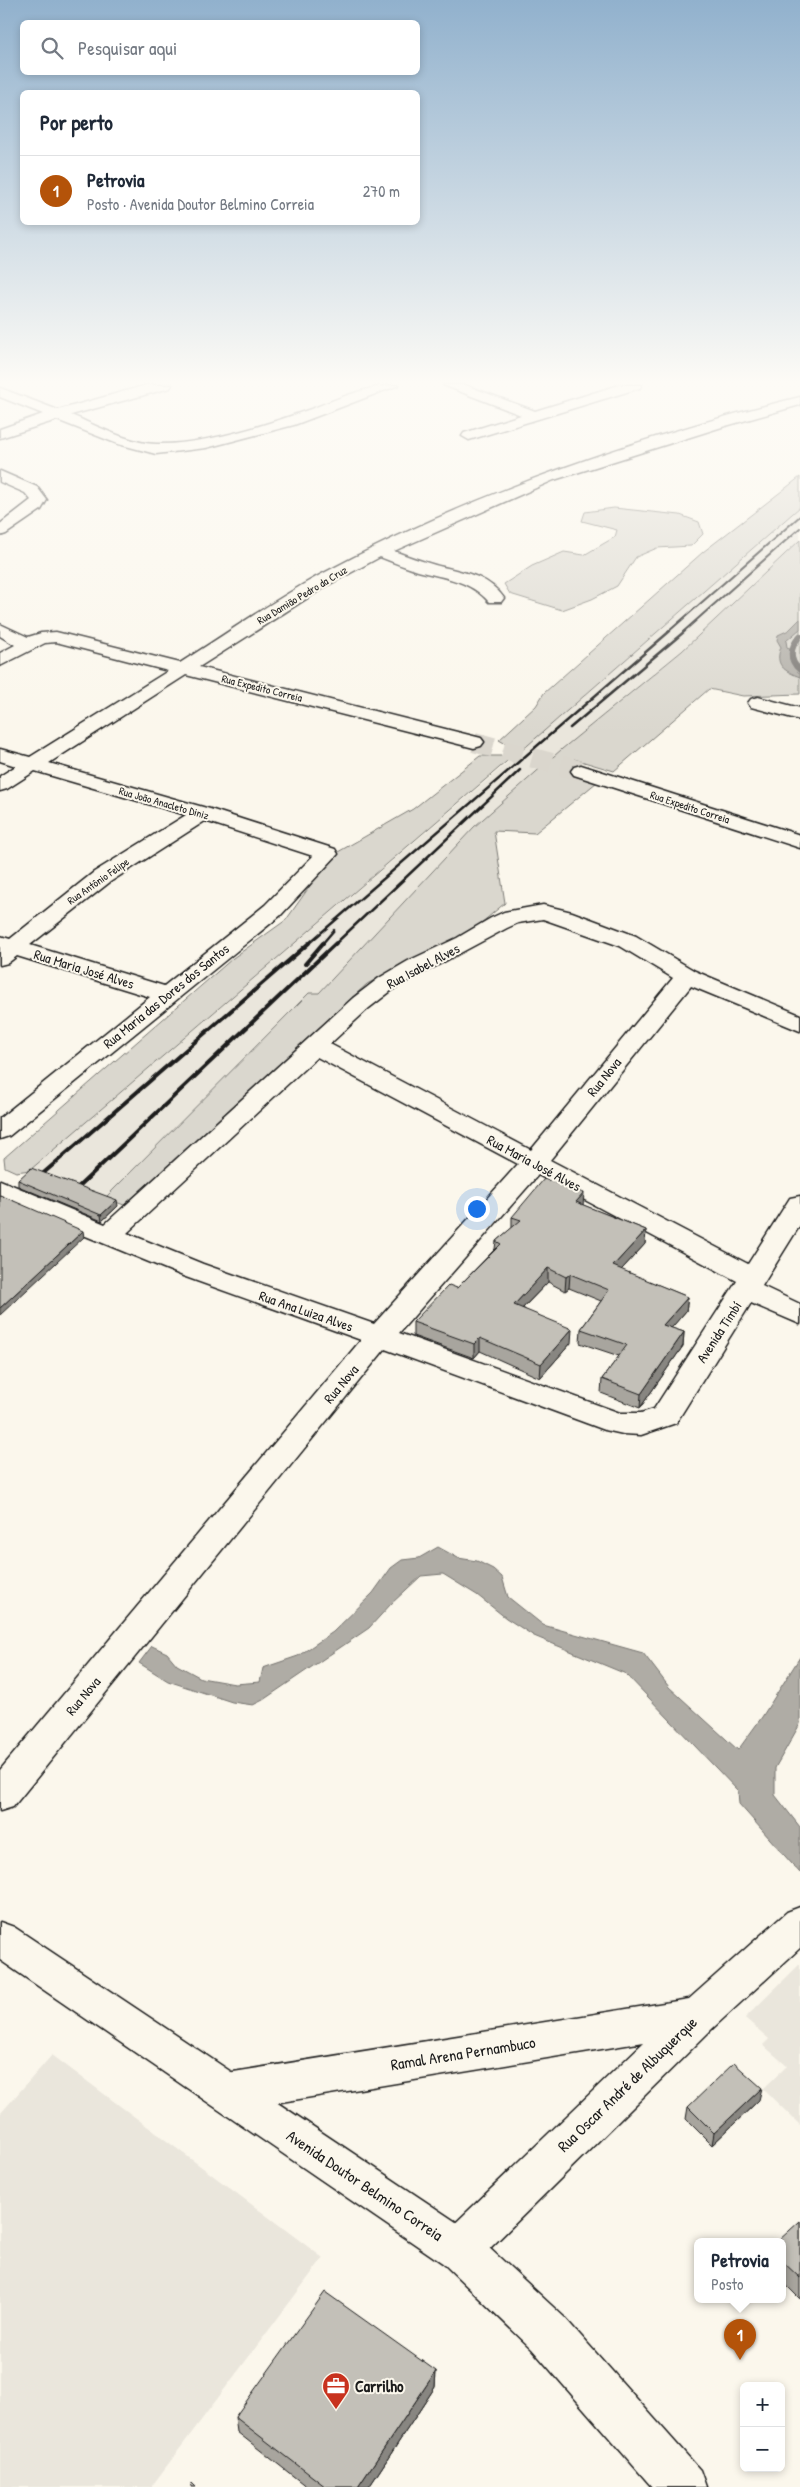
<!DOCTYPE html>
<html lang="pt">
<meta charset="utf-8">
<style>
body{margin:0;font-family:"Patrick Hand",sans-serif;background:#f6f6f7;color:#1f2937}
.controls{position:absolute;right:15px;bottom:15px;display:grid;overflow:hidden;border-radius:8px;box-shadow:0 2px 8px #0003}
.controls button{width:45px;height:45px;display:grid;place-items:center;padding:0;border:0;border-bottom:1px solid #e0e1e3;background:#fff;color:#1f2937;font:25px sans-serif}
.you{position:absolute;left:476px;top:1208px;width:18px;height:18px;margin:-12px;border:4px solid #fff;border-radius:50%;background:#1a73e8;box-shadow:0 0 0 8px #1a73e833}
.badge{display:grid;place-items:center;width:32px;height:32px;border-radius:50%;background:#b45309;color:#fff;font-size:16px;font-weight:700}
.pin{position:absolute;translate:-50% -41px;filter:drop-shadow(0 1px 2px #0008)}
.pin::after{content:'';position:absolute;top:26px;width:18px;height:15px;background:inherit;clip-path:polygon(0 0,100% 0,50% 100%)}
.popup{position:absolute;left:694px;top:2238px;width:92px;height:65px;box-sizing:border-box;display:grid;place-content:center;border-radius:8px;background:#fff;filter:drop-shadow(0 1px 4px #0005);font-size:16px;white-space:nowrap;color:#747a83}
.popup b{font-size:19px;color:#1f2937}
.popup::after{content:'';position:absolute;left:50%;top:100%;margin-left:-10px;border:10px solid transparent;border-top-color:#fff}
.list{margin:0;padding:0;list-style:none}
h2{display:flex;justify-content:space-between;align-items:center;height:65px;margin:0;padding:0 20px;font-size:21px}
h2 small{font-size:16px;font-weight:400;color:#747a83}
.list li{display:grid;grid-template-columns:32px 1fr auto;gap:15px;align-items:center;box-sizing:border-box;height:70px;padding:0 20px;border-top:1px solid #e0e1e3}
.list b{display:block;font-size:19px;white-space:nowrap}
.list p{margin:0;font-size:16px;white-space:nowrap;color:#747a83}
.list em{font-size:16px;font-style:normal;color:#747a83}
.icon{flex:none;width:28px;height:28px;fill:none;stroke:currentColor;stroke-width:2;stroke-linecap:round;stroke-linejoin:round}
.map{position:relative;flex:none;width:800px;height:2487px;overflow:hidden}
.search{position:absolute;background:#fff;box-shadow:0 2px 8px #0003;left:20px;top:20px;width:400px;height:55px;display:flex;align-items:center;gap:12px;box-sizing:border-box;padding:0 18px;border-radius:8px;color:#747a83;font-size:19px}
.panel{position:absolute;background:#fff;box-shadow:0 2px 8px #0003;left:20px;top:90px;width:400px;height:135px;border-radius:8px}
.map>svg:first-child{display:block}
</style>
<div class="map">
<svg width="800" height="2487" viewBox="0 0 800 2487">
<rect width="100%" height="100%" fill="#fbf7ec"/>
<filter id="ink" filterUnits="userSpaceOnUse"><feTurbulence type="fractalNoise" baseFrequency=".02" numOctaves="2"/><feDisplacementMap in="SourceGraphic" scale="10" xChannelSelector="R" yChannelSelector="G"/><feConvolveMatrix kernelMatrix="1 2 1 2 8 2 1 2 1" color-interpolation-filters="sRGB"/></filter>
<g filter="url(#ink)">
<path fill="#eae6dc" d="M800 507V540L682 651 562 749 474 827 319 993H309L105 1198 30 1170 520 752Z
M800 1964V2125L763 2089 787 2066 763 2045 769 2039 745 2018Z
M52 2055 323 2258 151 2487H0V2114Z"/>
<path fill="#dad7ce" stroke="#7b7a75" d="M800 477V507L520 752 499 740 536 706 544 693 703 552Z
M614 508 680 515 699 522 703 534 691 546 657 548 636 557 617 586 592 599 562 610 510 594 504 584 532 566 564 552 584 555 615 537 617 530 582 521 585 512Z
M800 540V694L743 696 709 689 614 771 574 759 562 771 597 782 535 833 494 831 505 903 474 929 367 984 124 1205 105 1198 309 993H319L474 827 562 749 682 651Z
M480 756H513L30 1170 16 1172 5 1167 4 1158 233 958 286 920 331 856 413 809Z"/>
<path fill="#afaca5" stroke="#74726e" d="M800 619V629L786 641 787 647 794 653V661L800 667V677C784 671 774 665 781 647L777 640 778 635 789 630Z
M438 1547 458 1558 477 1561 493 1569 502 1577 508 1597 543 1625 643 1653 669 1687 738 1750 762 1717 800 1657V1724L775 1768V1795L800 1827V1873L739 1804 738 1791 626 1674 534 1636 506 1618 477 1595 443 1574 421 1576 391 1604 369 1628 263 1700 253 1705 232 1702 168 1681 139 1663 152 1646 167 1653 177 1665 201 1678 235 1684 260 1682 263 1668 298 1656 333 1632 373 1593 391 1568 402 1560 419 1558Z"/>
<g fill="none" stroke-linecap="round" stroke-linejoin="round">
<path stroke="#74726e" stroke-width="6" d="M800 636C790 647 788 660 800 670"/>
<path stroke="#dad6cd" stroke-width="20" stroke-dasharray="20 10" stroke-linecap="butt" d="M474 742 581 771"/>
<g stroke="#1c1c1c" stroke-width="3">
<path id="minor" d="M147 385H172L170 388 71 415C95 425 131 444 157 444 202 445 266 425 308 410 338 399 367 385 399 385L294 425 206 448 156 454 118 444 57 420 0 438V429L43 414 0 397V388L58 410Z
M443 385H465L535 411 619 385H642L640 388 469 440 462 436 464 433 521 415Z
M800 397V405L722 427 554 480 394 551C407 556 421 561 435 565 461 572 487 574 504 598L501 602H489C470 580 444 578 418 571 405 567 393 562 380 557L328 585 199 667 481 738 484 742 481 746 474 748 186 675 49 763 210 809 335 849 338 854 281 915 9 1136 0 1139V1118L150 997 17 956 8 963 0 965V936L10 939 94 872 186 815 35 771 7 789 0 791V776L16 766 0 761V749L30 757 168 671 56 642 45 643 0 666V653L15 645 0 636V624L28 637 41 633 56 632 180 663C226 634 271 602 318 576 469 495 634 438 800 397ZM205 821 313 856 265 905 164 986 30 945 110 882Z
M0 471 37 487 47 500 41 510 6 534 0 536V524L31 500 25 493 0 482Z
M758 697 800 708V720L751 707 748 703 751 699Z
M581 765 800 835V848L574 775 571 771 574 767Z
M543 905 572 912 636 936 695 971 800 1015V1031L691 986 550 1160 748 1264 790 1198 800 1196V1225L762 1286 800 1304V1324L751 1303 676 1423 641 1435 623 1434 605 1430 385 1349 13 1807 0 1811V1770L361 1340 183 1276 25 1211 0 1198V1180L105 1224 353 998 379 978 408 961 457 938 491 918 504 912ZM543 919 620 946 673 978 531 1150 330 1044 369 1008 395 988 507 928 518 923ZM317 1057 518 1164 374 1324 203 1264 127 1233ZM538 1175 737 1281 654 1409 641 1413H620L399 1333Z
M800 1907V1948L713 2028 474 2264 459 2270 444 2264 437 2249 444 2234 644 2042 227 2111 213 2105 207 2092 213 2079 227 2073 689 1999 787 1912Z"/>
</g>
<g stroke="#1c1c1c" stroke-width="3">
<path id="major" d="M0 1922 14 1927 474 2234 564 2317 700 2470 706 2487H652L532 2349 444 2264 0 1960Z"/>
</g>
<use href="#minor" fill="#fbf7ec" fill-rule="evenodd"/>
<use href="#major" fill="#fbf7ec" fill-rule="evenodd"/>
<path stroke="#1c1c1c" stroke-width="2" d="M668 632 800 516
M683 632 800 528"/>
<path stroke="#1c1c1c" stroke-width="2.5" d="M570 728 685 631
M308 944 670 631
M322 944 334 930
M335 944 520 770"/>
<path stroke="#1c1c1c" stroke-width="4" d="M305 964 323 943
M39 1177 309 943
M75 1190 336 943"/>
</g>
<path fill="#a8a59e" stroke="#1c1c1c" d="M18 1180 118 1206 102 1221 18 1186Z
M583 1205 646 1230 645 1244 621 1270 688 1297 686 1311 671 1328 684 1332 683 1346 640 1408 601 1393 602 1379 619 1356 580 1343 581 1329 601 1301 569 1288 565 1291 548 1282 523 1308 571 1343 540 1378 480 1351 474 1358 413 1336V1322L457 1288 495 1249 496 1241 512 1228V1217Z
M759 2100 712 2145 686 2119 688 2107Z
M800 2221V2299L782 2281V2241Z
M436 2371 435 2387 369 2487H307L237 2432 235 2417Z"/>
<path fill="#888681" stroke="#1c1c1c" d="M584 1193 583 1206 576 1202Z
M117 1200 118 1206 102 1221 101 1215Z
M646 1230 645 1244 612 1280 613 1266Z
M83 1231 84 1237 0 1315V1308Z
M548 1268V1282L513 1318 514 1305Z
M570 1274 569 1288 565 1291 566 1277Z
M688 1297 686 1311 662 1339 663 1325Z
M572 1329 571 1343 540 1378 541 1364Z
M684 1332 683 1346 640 1408 641 1394Z
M480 1338V1351L474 1358V1344Z
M762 2088 759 2100 712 2145 714 2133Z
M436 2371 435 2387 369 2487H358Z"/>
<path fill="#c3c0b8" stroke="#1c1c1c" d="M31 1168 117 1200 101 1215 18 1180Z
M544 1179 584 1193 576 1202 646 1230 613 1266 688 1297 663 1325 684 1332 641 1394 602 1379 627 1345 581 1329 609 1290 570 1274 566 1277 548 1268 514 1305 572 1329 541 1364 480 1338 474 1344 413 1322 449 1285 457 1288 501 1244 496 1241 521 1220 512 1217Z
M0 1195 83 1231 0 1308Z
M734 2063 762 2088 714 2133 688 2107Z
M800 2221V2278L782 2261V2241H778Z
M325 2292 436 2371 358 2487H326L235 2417Z
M192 2483 196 2487H191Z"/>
</g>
<linearGradient id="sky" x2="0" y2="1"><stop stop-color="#91b1cd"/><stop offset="0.52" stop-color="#fdfbf6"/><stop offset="1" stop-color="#fdfbf6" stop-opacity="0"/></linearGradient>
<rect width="800" height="734" fill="url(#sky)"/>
<defs>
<g id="office-pin" transform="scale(1.4375)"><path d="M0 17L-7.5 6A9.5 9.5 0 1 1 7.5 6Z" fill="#c8321e" stroke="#fbf7ec"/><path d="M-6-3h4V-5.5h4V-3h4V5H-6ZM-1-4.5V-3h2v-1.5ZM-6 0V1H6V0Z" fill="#fff"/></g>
</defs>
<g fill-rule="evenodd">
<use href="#office-pin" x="336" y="2386"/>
</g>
<g text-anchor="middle" stroke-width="4" stroke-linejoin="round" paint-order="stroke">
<g font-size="11" fill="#1c1c1c" stroke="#fbf7ec">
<text transform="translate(302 595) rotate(-31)" y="4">Rua Damião Pedro da Cruz</text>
<text transform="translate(262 688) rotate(14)" y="4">Rua Expedito Correia</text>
<text transform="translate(164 803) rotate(16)" y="4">Rua João Anacleto Diniz</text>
<text transform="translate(690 807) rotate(18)" y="4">Rua Expedito Correia</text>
<text transform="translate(98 881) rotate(-35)" y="4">Rua Antônio Felipe</text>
</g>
<g font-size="14" fill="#1c1c1c" stroke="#fbf7ec">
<text transform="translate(423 966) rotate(-28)" y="5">Rua Isabel Alves</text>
<text transform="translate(84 969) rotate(17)" y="5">Rua Maria José Alves</text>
<text transform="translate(166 996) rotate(-39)" y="5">Rua Maria das Dores dos Santos</text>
<text transform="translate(604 1077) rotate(-51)" y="5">Rua Nova</text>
<text transform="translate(534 1163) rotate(28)" y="5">Rua Maria José Alves</text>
<text transform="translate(306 1311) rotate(19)" y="5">Rua Ana Luiza Alves</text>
<text transform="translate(719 1332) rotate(-57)" y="5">Avenida Timbí</text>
<text transform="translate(341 1384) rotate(-50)" y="5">Rua Nova</text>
<text transform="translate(83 1696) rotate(-50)" y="5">Rua Nova</text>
</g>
<g font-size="16" fill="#1c1c1c" stroke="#fbf7ec">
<text transform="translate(463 2053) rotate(-9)" y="6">Ramal Arena Pernambuco</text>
<text transform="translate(627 2084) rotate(-44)" y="6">Rua Oscar André de Albuquerque</text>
<text transform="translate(365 2185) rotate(34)" y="6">Avenida Doutor Belmino Correia</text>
</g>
<g font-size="16" font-weight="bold" fill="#1c1c1c" stroke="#fbf7ec" text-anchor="start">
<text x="355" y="2392">Carrilho</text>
</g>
</g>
</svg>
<div class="controls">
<button>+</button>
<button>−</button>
</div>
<div class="you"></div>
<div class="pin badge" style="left:740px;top:2360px">1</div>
<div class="popup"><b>Petrovia</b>Posto</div>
<div class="search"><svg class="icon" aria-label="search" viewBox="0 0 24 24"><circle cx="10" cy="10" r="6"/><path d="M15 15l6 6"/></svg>Pesquisar aqui</div>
<section class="panel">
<h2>Por perto<small></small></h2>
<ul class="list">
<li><span class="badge">1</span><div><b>Petrovia</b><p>Posto · Avenida Doutor Belmino Correia</p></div><em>270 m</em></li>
</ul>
</section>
</div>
